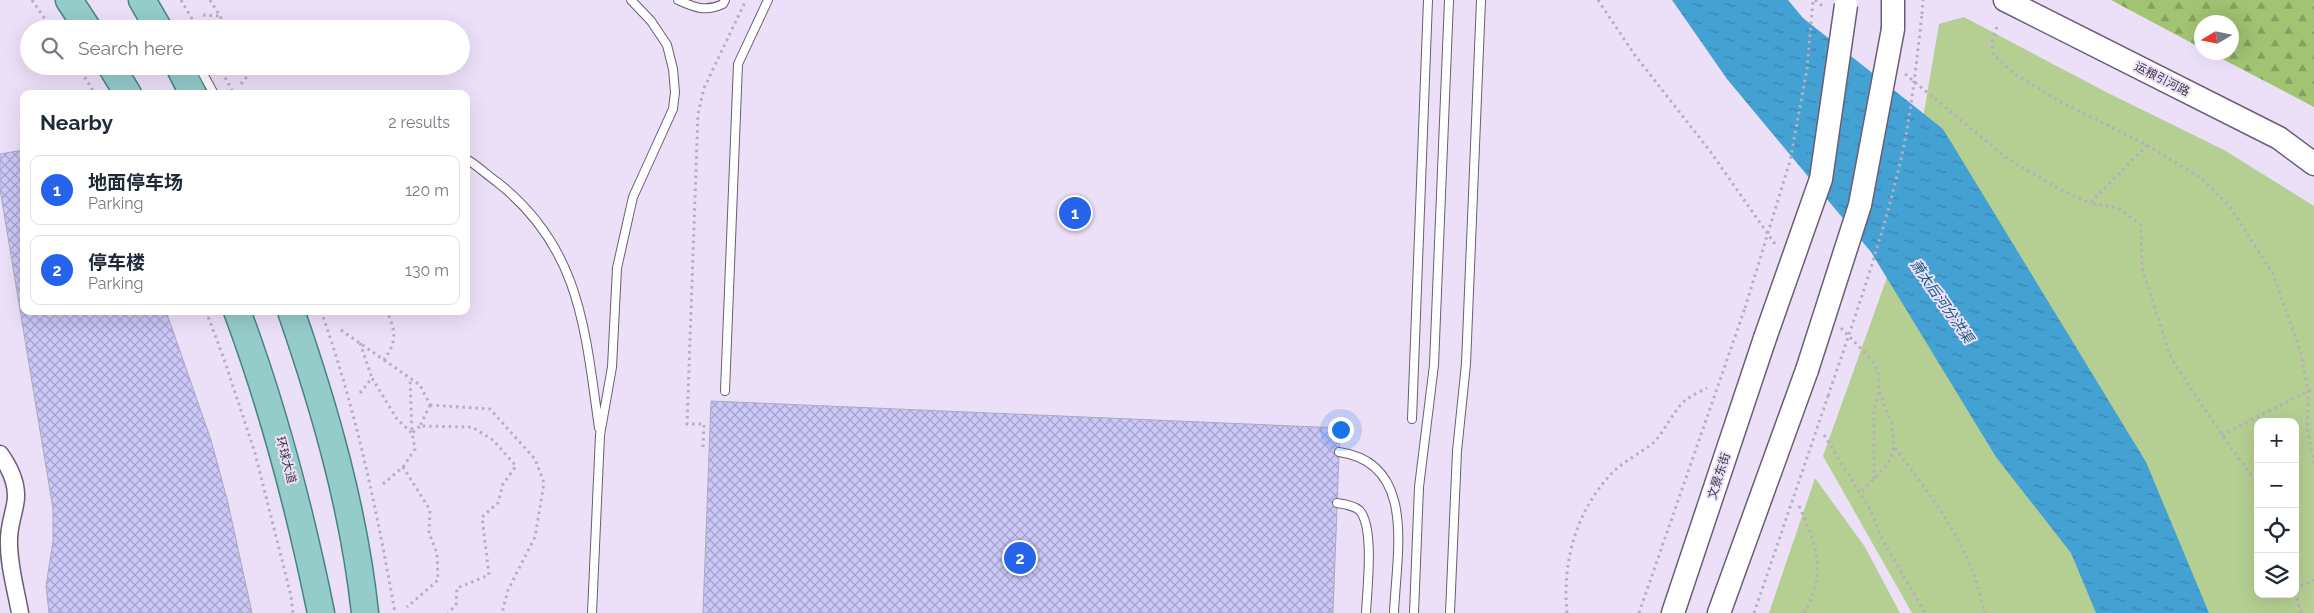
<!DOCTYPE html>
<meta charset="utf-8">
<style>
body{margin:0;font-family:Raleway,"Noto Sans SC",sans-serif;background:#f2f2f3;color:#1f2937}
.controls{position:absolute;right:15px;bottom:15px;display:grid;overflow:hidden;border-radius:10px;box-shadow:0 5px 20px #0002}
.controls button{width:45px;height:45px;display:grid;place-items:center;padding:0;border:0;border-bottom:1px solid #e0e1e3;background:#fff;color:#1f2937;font:25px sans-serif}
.compass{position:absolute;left:2194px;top:15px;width:45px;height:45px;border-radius:50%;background:#fff;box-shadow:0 5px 20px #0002;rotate:260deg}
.you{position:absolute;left:1340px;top:429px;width:18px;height:18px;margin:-12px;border:4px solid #fff;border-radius:50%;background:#1a73e8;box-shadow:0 0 0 8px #1a73e833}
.badge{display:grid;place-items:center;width:32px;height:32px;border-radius:50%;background:#2563eb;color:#fff;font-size:16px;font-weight:700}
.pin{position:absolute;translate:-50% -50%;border:2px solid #fff;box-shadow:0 1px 5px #0006}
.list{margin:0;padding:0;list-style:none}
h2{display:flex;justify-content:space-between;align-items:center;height:65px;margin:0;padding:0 20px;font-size:21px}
h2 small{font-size:16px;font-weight:400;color:#747a83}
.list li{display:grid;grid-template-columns:32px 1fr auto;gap:15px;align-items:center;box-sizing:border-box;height:70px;margin:0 10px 10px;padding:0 10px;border:1px solid #e0e1e3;border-radius:10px}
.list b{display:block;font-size:19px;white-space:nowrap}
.list p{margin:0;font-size:16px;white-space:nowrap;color:#747a83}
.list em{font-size:16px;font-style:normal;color:#747a83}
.icon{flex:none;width:28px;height:28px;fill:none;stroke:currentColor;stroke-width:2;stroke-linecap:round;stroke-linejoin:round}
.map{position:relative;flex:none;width:2314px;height:613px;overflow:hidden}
.search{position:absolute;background:#fff;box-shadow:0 5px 20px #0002;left:20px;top:20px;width:450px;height:55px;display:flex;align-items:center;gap:12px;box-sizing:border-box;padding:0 18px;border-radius:28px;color:#747a83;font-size:19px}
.panel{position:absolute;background:#fff;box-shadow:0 5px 20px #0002;left:20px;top:90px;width:450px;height:225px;border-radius:10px}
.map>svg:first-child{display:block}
</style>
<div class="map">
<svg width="2314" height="613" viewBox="0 0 2314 613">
<defs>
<pattern id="forest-firs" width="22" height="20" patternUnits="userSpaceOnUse" patternTransform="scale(1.25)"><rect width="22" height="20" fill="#a2c372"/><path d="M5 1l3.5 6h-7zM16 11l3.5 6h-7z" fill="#859f5f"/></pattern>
<pattern id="water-ripples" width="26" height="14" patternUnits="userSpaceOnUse" patternTransform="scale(1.25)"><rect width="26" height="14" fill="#44a1d3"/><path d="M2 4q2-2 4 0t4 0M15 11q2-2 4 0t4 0" fill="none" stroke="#3a84ad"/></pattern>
<pattern id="building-cross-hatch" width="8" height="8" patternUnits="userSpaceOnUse" patternTransform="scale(1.25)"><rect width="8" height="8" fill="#cbc7f8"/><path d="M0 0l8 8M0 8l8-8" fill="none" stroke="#a6a3ca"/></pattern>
</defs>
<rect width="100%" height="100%" fill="#ece0f8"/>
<path fill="#b5cf92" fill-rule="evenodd" d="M1964 17 2106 92 2224 150 2314 206V613H1912L1823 456 1904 230 1939 24ZM2258 422H2295V594H2258Z
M1815 478 1865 547 1900 613H1769Z"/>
<path fill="url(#forest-firs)" d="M2111 0H2314V107L2211 53 2232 52V22H2202L2201 48Z"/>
<path fill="url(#water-ripples)" d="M1672 0H1788L1803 18 1943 129 2146 462 2209 613H2096L2071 553 1996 457 1871 252 1727 79Z"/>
<path fill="url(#building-cross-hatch)" stroke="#aba9c2" d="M24 150V311H166L211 440 228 503 252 613H49L46 586 53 541V509L0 189V154Z
M711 401 1340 428 1333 613H703Z"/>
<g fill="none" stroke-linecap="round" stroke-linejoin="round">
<g stroke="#695e73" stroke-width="10">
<path id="lane" d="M678 0C695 8 706 12 723 4L725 0
M193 66 202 72 214 94
M466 159C477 165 487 175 497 182 581 248 585 330 599 428
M725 391 738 64 768 0
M1412 419 1428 0
M1339 452C1418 463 1396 556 1394 613
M1337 503C1344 504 1353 505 1359 510 1375 526 1367 590 1366 613
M592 613 600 435 612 367 617 268 633 197 673 109 675 92 673 69 667 45 651 21 631 0
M1414 613 1419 487 1434 365 1449 0
M1450 613 1457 451 1466 364 1481 0"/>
</g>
<g stroke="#695e73" stroke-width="19">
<path id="street" d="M0 454C10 468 19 487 15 505 13 516 9 527 9 539 8 563 16 590 20 613"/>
</g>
<g stroke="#695e73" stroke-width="25">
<path id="secondary" d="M2005 0 2279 138 2314 164
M1893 29V0
M1673 613 1765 338
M1719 613 1807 370"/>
</g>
<g stroke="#488283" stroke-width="29">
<path id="primary" d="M69 0 88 29
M142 0 159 29
M111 66 128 94
M179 66 193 94
M237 311C274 410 300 510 321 613
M291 311C325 409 354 510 365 613"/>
</g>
<path stroke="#b7adc1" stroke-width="3" stroke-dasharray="2.5 4" stroke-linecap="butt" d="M32 0 52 29
M181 0 198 29
M210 0 228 29
M1598 0 1634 54 1710 151 1777 247
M1815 0 1825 8
M1922 14 1923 0
M203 15 220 16
M1997 27 1992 41 1993 54 2013 73 2059 101 2147 145 2201 178 2230 207 2273 274 2301 353 2308 391 2307 428 2314 463
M78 66 95 94
M219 66 234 94
M233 69 234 66
M1905 74 2008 159 2061 190 2090 203
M241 84 252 70 250 66
M2147 145 2090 203 2118 208 2141 225 2142 268 2171 358 2222 435 2258 485
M206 311 224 359 255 453 291 596 293 613
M321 311C356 409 377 511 395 613
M1841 328 1872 360 1878 372 1879 391 1892 423 1894 448 1888 464 1860 494
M341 330 384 360C397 341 396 332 387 311
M360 343 372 378
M384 360 420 385 430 405
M360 393 372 378 397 419 412 433 410 379
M430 405 420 426 472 427 493 440 516 466 503 484 498 503 482 517 489 575 457 588 456 605 448 613
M430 405 490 409 535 459 544 483 535 537 508 590 502 613
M1824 435 1871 511 1882 539 1925 613
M2222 435 2314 388
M703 447 704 424H687L698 114 704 88 746 0
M1895 448C1923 485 1952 522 1970 565 1977 580 1980 597 1985 613
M403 467 415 449 412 433 420 426
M1874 479V409L1879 391
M383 484 403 467 430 510 429 533 437 553 438 580 407 607
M1799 506C1817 546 1827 572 1804 613
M2295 589 2314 580
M2295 592 2301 613
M1567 613C1562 562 1576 511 1612 473 1624 461 1639 454 1652 444 1666 431 1672 411 1687 399 1693 395 1701 391 1707 388
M1639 613 1745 308
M1754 613 1828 396"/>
<use href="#lane" stroke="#fff" stroke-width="8"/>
<use href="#street" stroke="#fff" stroke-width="16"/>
<use href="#secondary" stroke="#fff" stroke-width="22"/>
<use href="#primary" stroke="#94ccca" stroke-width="26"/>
<g stroke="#695e73" stroke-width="25" stroke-linecap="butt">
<path id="secondary-bridge" d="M1765 338 1821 179 1846 5
M1807 370 1860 205 1893 29"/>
</g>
<path stroke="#b7adc1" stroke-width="3" stroke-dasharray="2.5 4" stroke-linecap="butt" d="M1745 308 1790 161 1807 69 1813 0
M1828 396C1854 320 1880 246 1899 168 1911 118 1916 66 1922 14"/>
<use href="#secondary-bridge" stroke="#fff" stroke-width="22"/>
</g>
<g text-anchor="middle" stroke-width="4" stroke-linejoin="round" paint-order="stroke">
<g font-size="12" fill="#3e3943" stroke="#ece0f8">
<text transform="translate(2162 79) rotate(27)" y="4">运粮引河路</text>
<text transform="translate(286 460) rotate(75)" y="4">环球大道</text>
<text transform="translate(1719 476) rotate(-72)" y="4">文景东街</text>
</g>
<g font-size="14" font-style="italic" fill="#135a7c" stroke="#ece0f8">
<text transform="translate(1942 301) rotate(55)" y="5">萧太后河分洪渠</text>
</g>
</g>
</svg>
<div class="controls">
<button>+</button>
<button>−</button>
<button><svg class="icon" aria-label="locate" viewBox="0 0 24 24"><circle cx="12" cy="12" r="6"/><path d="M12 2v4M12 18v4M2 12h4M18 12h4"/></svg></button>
<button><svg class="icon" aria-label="layers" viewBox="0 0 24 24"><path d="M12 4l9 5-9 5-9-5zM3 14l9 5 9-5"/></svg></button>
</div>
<svg class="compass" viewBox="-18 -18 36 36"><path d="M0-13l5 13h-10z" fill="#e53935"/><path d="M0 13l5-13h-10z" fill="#747a83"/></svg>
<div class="you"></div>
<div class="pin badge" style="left:1075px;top:213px">1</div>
<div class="pin badge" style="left:1020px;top:558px">2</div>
<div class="search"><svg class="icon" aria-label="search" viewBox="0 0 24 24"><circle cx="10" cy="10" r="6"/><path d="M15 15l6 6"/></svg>Search here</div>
<section class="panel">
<h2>Nearby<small>2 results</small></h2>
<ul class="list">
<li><span class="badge">1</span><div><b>地面停车场</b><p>Parking</p></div><em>120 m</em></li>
<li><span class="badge">2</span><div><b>停车楼</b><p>Parking</p></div><em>130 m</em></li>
</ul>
</section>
</div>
